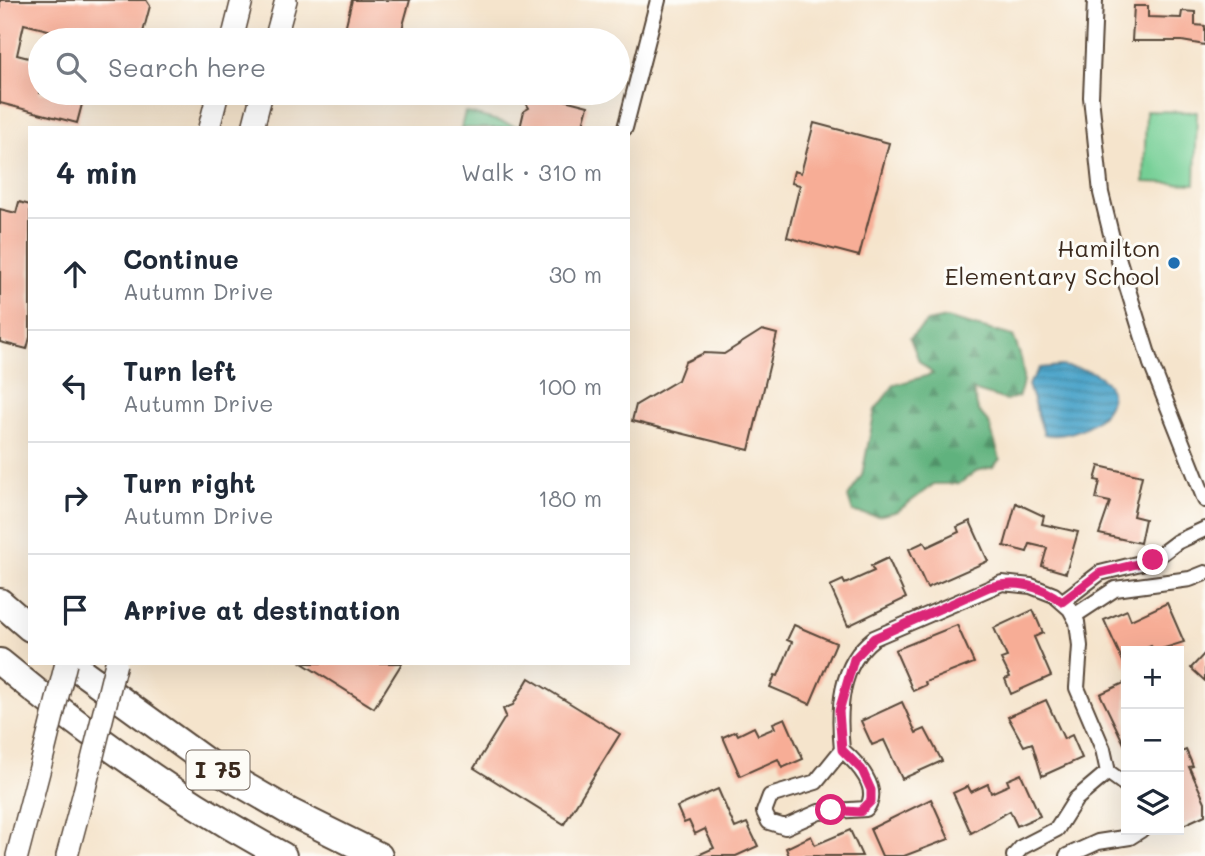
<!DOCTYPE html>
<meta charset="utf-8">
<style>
body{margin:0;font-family:Mali,sans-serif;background:#f2f2f3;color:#1f2937}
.controls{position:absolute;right:21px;bottom:21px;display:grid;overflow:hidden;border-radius:0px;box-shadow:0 7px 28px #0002}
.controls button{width:63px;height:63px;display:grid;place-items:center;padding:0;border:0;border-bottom:2px solid #e0e1e3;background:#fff;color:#1f2937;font:35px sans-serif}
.stop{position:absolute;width:21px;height:21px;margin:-16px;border:5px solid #db2777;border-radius:50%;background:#fff}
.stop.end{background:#db2777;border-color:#fff;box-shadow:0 2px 7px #0008}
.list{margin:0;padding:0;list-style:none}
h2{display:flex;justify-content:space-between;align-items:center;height:91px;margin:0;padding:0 28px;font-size:30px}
h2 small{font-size:23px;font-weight:400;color:#747a83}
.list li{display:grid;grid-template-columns:46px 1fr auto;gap:21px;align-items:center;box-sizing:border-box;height:112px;padding:0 28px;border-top:2px solid #e0e1e3}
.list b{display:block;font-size:26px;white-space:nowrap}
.list p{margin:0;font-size:23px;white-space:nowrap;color:#747a83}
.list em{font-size:23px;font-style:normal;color:#747a83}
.icon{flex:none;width:38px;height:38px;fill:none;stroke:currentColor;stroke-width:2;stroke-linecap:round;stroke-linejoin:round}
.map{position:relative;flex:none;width:1205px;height:856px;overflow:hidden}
.search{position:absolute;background:#fff;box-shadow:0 7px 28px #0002;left:28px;top:28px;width:602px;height:77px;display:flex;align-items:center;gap:18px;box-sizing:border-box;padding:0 24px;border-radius:38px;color:#747a83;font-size:26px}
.panel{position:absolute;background:#fff;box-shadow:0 7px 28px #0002;left:28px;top:126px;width:602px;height:539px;border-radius:0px}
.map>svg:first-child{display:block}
</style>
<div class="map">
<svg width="1205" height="856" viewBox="0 0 1205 856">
<defs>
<pattern id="forest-firs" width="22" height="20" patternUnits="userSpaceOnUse" patternTransform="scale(1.75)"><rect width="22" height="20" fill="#60b27e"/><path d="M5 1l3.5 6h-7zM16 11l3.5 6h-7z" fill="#509167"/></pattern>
<pattern id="park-tufts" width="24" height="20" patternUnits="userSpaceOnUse" patternTransform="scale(1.75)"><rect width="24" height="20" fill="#75cf95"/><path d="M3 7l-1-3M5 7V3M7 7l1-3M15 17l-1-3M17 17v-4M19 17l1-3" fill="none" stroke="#61a879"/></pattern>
<pattern id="water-rules" width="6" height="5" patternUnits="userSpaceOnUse" patternTransform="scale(1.75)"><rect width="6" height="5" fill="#4da5ca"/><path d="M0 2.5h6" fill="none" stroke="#4187a3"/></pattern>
</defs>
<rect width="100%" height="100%" fill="#fdfcf7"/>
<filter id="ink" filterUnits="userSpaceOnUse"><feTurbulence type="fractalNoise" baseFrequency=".0143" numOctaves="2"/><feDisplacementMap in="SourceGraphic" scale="14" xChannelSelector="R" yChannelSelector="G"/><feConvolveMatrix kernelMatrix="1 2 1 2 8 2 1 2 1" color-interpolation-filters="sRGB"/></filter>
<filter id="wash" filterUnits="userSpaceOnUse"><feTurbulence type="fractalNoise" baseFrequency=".00686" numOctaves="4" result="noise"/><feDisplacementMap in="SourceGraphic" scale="28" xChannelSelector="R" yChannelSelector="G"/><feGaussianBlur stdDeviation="1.57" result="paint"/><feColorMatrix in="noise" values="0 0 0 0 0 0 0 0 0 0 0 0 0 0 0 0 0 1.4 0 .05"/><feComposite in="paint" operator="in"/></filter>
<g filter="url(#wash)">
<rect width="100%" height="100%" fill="#f5e4cc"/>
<path fill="url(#forest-firs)" stroke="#4e6e4e" stroke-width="2" d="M946 318 1013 336C1022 357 1028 377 1018 397L1006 400 973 390 978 410 989 423 1000 459 993 467 976 471 959 484H934L898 511 878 516 853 512 848 497 862 475 875 410 894 385 933 374 919 361 910 338 927 322Z"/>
<path fill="url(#park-tufts)" stroke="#587c5a" stroke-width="2" d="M465 112 520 127V128H461Z"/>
<path fill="#75cf95" stroke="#587c5a" stroke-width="2" d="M1146 111 1197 112 1195 184 1144 182Z"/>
<path fill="url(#water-rules)" stroke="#446874" stroke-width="2" d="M1061 366C1071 368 1085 368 1094 373 1141 399 1081 443 1044 434L1028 385 1040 368Z"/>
<g id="blocks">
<path fill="#f7ad96" d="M0 0H146L150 6 141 40H88L24 24 17 55 40 61V93H85L77 123 0 103Z
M352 0H410L399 40 343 37Z
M1134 6H1148V17L1181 18 1182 11 1195 12V25L1205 26V45L1182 41H1132Z
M541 95 543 99 549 96 588 106 582 128H520L524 111 529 108 526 103Z
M814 123 889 143 859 256 787 237 800 185 791 183 794 171 801 173Z
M19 202 30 205V337L27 349 0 342V209L16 213Z
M762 330 777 334 749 450 632 421 636 405 678 380 685 362 704 353 724 354Z
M1099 466 1142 476 1133 516 1145 519 1140 543 1099 534 1110 502 1096 499 1100 481 1095 480Z
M1016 503 1044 516 1042 524 1078 532 1066 573 1042 566 1047 548 1030 544 1027 552 1004 546Z
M970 521 988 561 927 588 909 549 924 542 927 547 959 532 957 527Z
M888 558 906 598 848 626 830 586 843 580 845 584 874 571 871 566Z
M1167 603 1184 642 1155 651 1151 646 1140 651H1126V668L1104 620 1127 610 1131 620Z
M1033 610 1043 633 1034 637 1051 676 1011 694 1005 679 1010 677 1001 659 1007 657 994 628Z
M794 625 836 643 810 704 770 687 775 675 778 676 792 642 787 640Z
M957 625 974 663 925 682 926 685 913 691 895 650Z
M1205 653V681L1191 668Z
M302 663H402L374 708Z
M529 678 620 734 564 824 474 768 506 716 503 709 513 705Z
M1126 682V748L1100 694Z
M1046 700 1064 739 1072 735 1082 758 1042 776 1032 743 1024 746 1008 717Z
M902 702 916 733 925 729 942 761 902 779 884 740 872 745 861 721Z
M785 718 803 759 782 768 778 759 740 776 723 737 736 731 738 735 754 727 758 735 775 728 773 723Z
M1186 750 1193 766 1189 767 1205 802V815L1179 827V753Z
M1021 774 1040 816 1017 826 1010 811 971 833 953 793 968 786 971 792 988 784 991 793 1009 785 1007 780Z
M718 789 735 828 747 823 758 846 736 856H696L714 848 705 829 695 834 689 821 684 823 677 807Z
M931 799 949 839 904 856H882L870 829Z
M850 830 862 856H789L786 848 811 836 815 845Z"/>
</g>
</g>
<g filter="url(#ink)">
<use href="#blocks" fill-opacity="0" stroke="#574638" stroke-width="2"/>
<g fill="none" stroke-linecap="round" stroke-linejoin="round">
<g stroke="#574638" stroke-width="18">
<path id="minor" d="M1095 0 1091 97 1101 193 1112 238 1151 364 1205 500
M625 128 658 0
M1062 602 1100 573 1153 560 1177 542 1205 529
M1074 616 1115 589 1190 579 1205 573
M842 750C857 763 882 789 866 809L819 812 785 827 769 822 764 812 770 796 816 782 842 750C838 710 839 665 874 638L1002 583 1031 586 1054 595 1070 609 1077 622 1080 646 1077 688 1103 749 1108 772 1126 785
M1014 856 1022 847 1057 829 1076 799 1108 772
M1067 856 1098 842 1130 837 1141 830"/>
</g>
<g stroke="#574638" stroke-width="24">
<path id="secondary" d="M232 40 242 0
M275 40 286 0
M209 128 218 93
M253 128 262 93
M17 856 42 760
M67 856 84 792"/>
</g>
<g stroke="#574638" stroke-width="30">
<path id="motorway" d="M0 602 30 628
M0 662C89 736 181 801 283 856
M70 663 219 771 290 812 379 856"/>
</g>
<use href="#minor" stroke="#fff" stroke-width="14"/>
<use href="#secondary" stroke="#fff" stroke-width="21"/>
<use href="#motorway" stroke="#fff" stroke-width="26"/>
<g stroke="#574638" stroke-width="24" stroke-linecap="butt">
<path id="secondary-bridge" d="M42 760 66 663
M84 792 116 663"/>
</g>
<use href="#secondary-bridge" stroke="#fff" stroke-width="21"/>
</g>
</g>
<g fill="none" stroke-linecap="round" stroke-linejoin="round" filter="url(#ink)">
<path stroke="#db2777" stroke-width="9" d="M831 810 860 812 871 801V790L862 770 842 750 839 711 854 659 874 638 989 587C1015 580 1041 585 1062 602L1100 573 1153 560"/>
</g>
<circle fill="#1f6fb2" stroke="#fdfcf7" stroke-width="2.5" cx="1174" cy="263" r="7"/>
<g text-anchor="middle" stroke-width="6" stroke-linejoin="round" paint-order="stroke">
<rect fill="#fdfcf7" stroke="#75695f" stroke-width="2" x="186.5" y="750.5" width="63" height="39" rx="5"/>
<g font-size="23" font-weight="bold" fill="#3b2a1e">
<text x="218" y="778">I 75</text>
</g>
<g font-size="24" fill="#3b2a1e" stroke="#fdfcf7" text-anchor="end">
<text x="1160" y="257">Hamilton<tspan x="1160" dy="28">Elementary School</tspan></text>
</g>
</g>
</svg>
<div class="controls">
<button>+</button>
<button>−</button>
<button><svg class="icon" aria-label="layers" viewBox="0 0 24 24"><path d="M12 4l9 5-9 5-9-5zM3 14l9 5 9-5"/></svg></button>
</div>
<div class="stop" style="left:831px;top:810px"></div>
<div class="stop end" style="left:1153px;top:560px"></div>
<div class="search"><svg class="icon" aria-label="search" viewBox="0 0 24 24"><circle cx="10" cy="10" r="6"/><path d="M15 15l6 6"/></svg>Search here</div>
<section class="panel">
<h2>4 min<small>Walk · 310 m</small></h2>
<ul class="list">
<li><svg class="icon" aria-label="ahead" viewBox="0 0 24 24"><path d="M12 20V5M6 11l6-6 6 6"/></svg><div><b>Continue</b><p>Autumn Drive</p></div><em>30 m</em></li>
<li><svg class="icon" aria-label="left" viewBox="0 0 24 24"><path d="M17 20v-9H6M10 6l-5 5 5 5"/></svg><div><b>Turn left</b><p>Autumn Drive</p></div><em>100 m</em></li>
<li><svg class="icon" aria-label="right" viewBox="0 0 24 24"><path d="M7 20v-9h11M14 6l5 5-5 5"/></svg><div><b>Turn right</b><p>Autumn Drive</p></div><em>180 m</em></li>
<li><svg class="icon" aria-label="arrive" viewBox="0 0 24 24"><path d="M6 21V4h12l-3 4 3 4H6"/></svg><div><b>Arrive at destination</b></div></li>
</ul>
</section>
</div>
